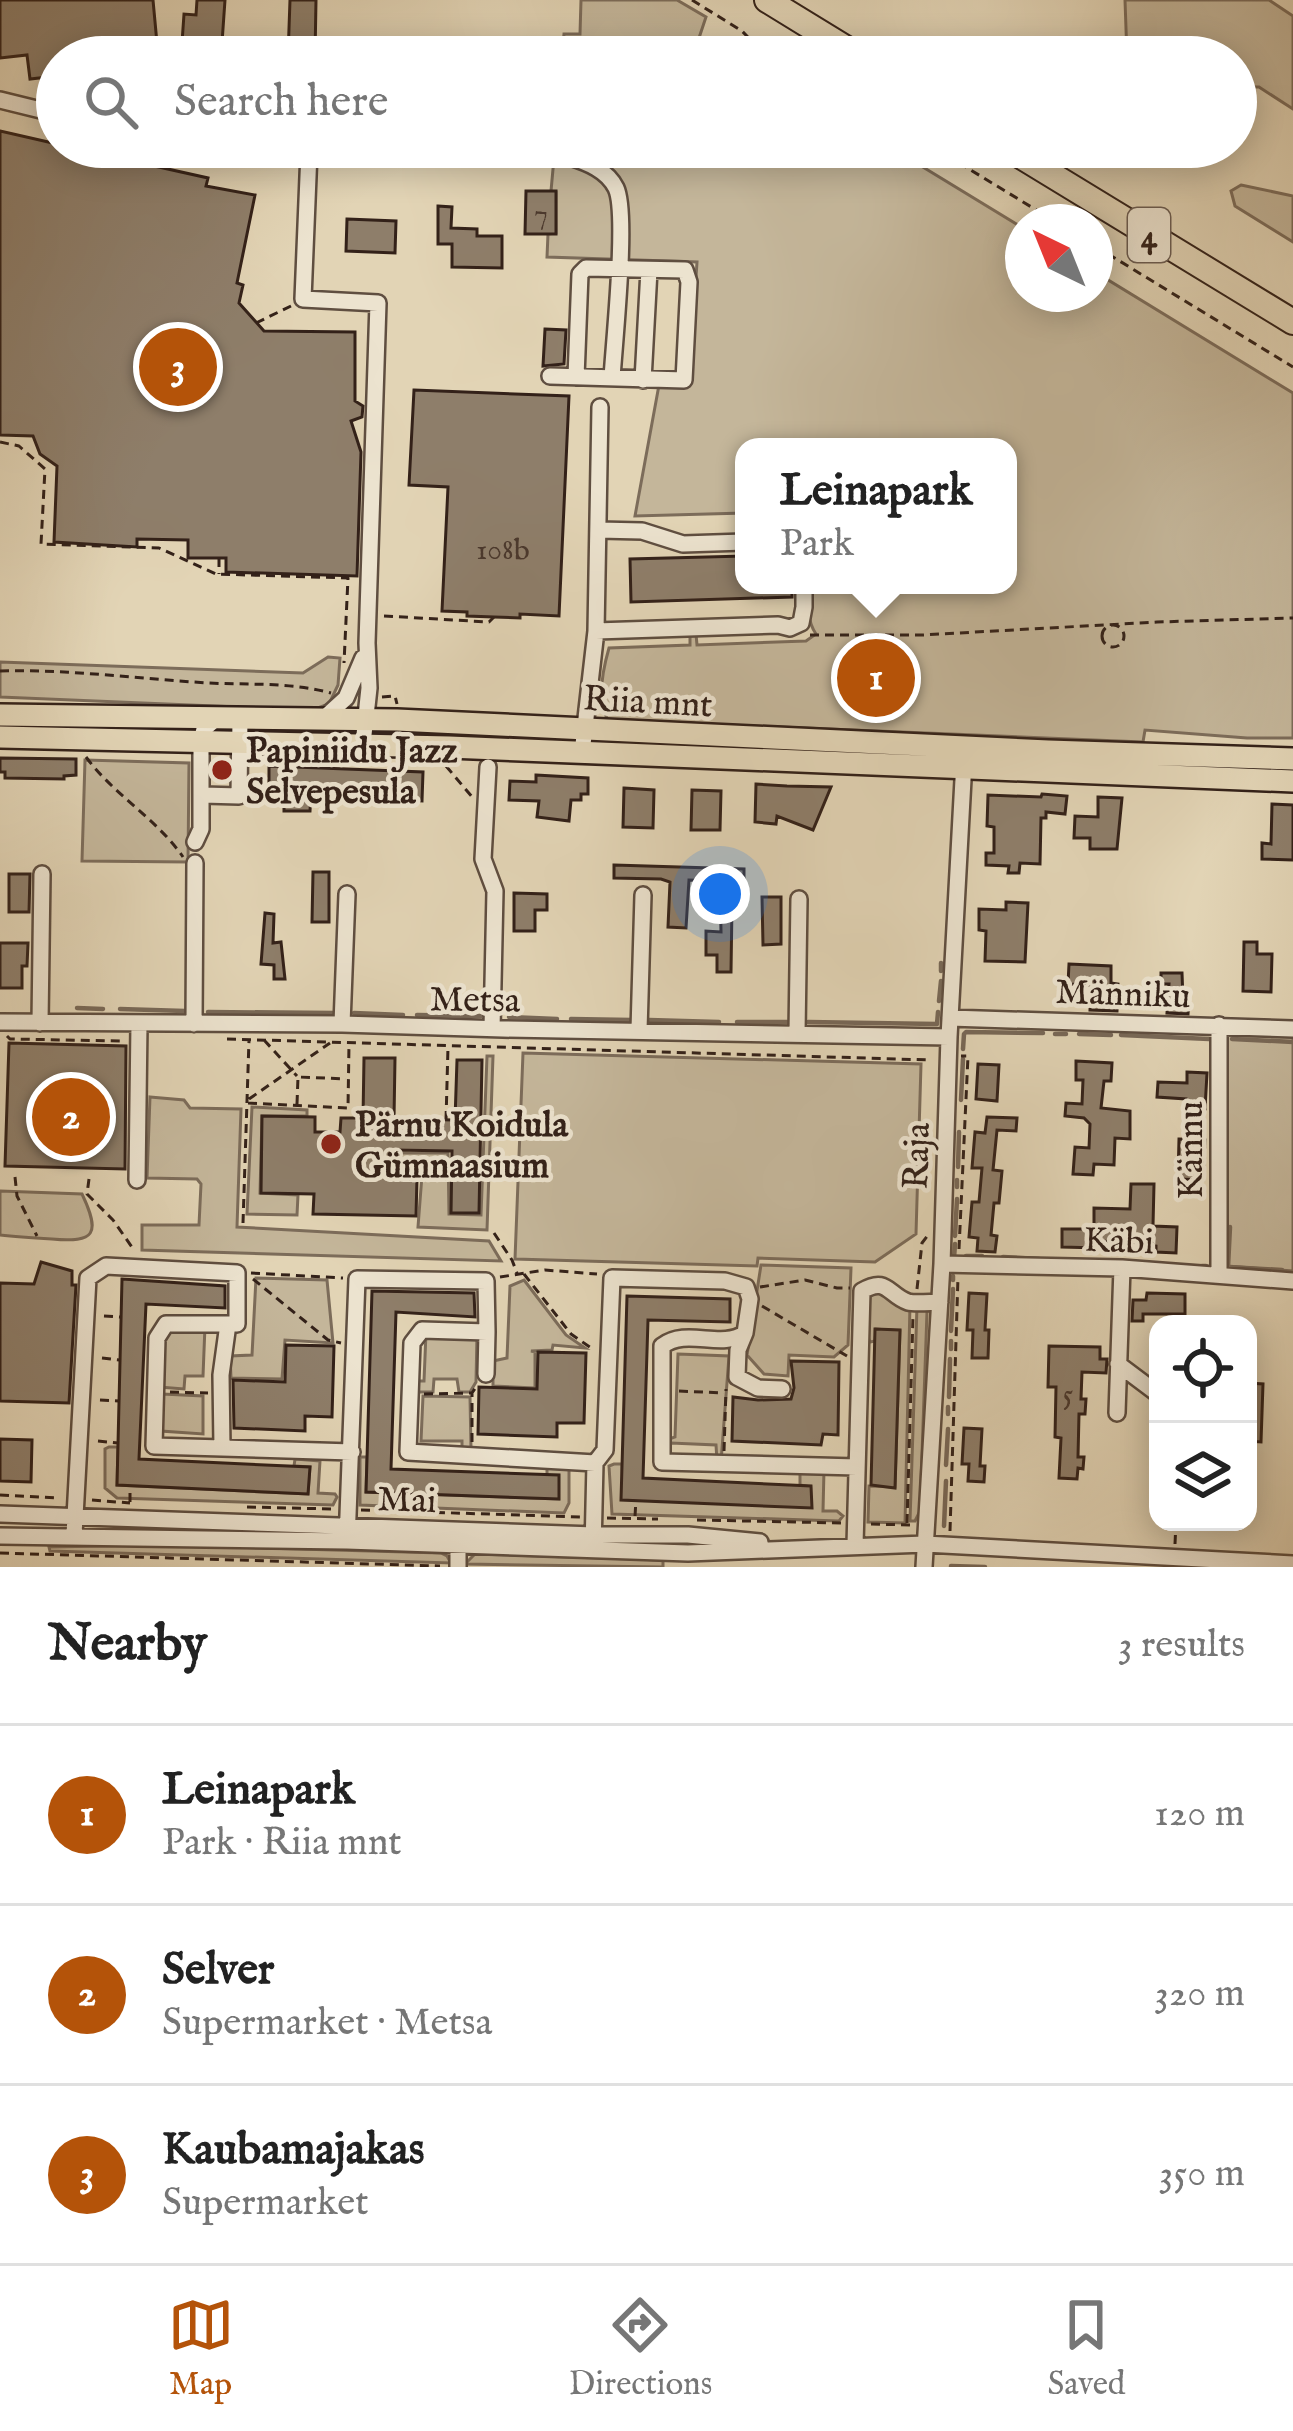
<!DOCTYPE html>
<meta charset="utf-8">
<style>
body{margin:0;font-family:"IM FELL English",serif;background:#f2f2f2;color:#222}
.controls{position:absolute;right:36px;bottom:36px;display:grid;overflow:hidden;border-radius:24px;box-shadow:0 6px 30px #0003}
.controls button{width:108px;height:108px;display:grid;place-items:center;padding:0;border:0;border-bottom:3px solid #e0e0e0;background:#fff;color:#222;font:60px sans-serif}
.compass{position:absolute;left:1005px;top:204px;width:108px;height:108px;border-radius:50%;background:#fff;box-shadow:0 6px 30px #0003;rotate:317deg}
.you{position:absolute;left:720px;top:894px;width:42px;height:42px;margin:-30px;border:9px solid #fff;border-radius:50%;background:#1a73e8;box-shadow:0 0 0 18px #1a73e833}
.badge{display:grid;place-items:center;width:78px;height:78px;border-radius:50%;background:#b45309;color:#fff;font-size:39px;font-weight:700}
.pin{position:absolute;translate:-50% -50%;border:6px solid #fff;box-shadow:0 3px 12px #0006}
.popup{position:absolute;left:735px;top:438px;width:282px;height:156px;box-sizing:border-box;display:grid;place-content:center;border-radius:24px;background:#fff;filter:drop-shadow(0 3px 9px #0005);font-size:39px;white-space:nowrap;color:#767676}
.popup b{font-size:45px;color:#222}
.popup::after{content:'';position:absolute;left:50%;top:100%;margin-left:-24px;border:24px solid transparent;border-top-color:#fff}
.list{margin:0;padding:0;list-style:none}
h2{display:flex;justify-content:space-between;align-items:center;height:156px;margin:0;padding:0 48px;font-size:51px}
h2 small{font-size:39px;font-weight:400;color:#767676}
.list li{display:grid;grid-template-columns:78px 1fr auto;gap:36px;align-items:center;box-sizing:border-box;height:180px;padding:0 48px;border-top:3px solid #e0e0e0}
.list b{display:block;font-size:45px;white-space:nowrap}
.list p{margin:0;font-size:39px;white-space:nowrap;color:#767676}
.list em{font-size:39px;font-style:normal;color:#767676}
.icon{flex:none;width:66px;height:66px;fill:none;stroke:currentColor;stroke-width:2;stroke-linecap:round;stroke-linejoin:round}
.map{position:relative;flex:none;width:1293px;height:1567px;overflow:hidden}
.search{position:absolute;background:#fff;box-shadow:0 6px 30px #0003;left:36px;right:36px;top:36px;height:132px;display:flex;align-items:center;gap:30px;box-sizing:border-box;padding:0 42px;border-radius:66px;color:#767676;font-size:45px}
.sheet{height:696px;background:#fff}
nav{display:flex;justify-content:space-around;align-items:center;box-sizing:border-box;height:168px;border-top:3px solid #e0e0e0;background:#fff;font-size:33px;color:#767676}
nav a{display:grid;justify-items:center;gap:6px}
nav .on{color:#b45309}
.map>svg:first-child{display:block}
</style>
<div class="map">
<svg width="1293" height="1567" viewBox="0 0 1293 1567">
<rect width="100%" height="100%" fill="#e2d4b5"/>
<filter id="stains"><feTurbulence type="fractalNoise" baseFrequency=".00167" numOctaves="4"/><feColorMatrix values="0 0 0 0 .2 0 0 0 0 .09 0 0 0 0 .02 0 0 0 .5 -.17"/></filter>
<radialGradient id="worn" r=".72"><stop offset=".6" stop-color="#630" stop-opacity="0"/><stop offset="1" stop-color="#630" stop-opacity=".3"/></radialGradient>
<path fill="#c4b69a" stroke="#7c6c5a" stroke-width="3" d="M581 0H677L706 17 697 44 716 57H562L564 34H580Z
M1125 0H1269L1293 16V109L1259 87H1236V57H1127Z
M555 147H890L1023 228V294H1095V272L1293 393V738H1247L1145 730 1143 742 608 720C596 701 603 669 609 648L690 645V634H696L697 645 806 641 816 634C806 620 808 601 808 585H1008V447H744V513L635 516 659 385H689L697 262 547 257 548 234 556 233V192L551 191Z
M1241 185 1293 196V242L1235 206 1231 191Z
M328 657 340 658 338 685 329 704 312 710 0 697V662L303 673Z
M85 760 189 763 188 862 82 861Z
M1226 1032 1293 1034V1271L1227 1266Z
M523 1053 921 1064 916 1234 875 1262 758 1258 757 1266 515 1259Z
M487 1056H493L487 1230 418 1227 422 1175 399 1172V1153H448L449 1214 481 1215Z
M150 1097 184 1100 190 1108 241 1109 237 1227 489 1241 501 1261 142 1250V1225H199L201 1184 197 1179 147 1178Z
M252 1107 307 1110V1116H262L260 1193 298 1195 297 1215 247 1214Z
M0 1191 82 1194C101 1234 95 1243 52 1239 34 1238 17 1237 0 1235Z
M761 1265 851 1268 848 1345 834 1357 789 1355 788 1376 764 1374 747 1355Z
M256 1278 327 1280 333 1343 285 1340 282 1379 231 1378 230 1356 252 1355Z
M524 1280 566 1335 585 1348 553 1345 552 1350 531 1351 535 1352V1388L493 1386V1361L507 1358 510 1286Z
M881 1291 910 1304 905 1523 868 1522 869 1486 895 1487 900 1331 876 1329 875 1341 870 1342 866 1332 870 1296Z
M917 1306H923L927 1312 920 1511 915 1521H910Z
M170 1326H205L203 1376H185L184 1389 159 1387 160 1337Z
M426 1333 477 1334 476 1382 470 1392H459L457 1379H434L433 1392H412V1381H424Z
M678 1354 729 1356 721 1462 717 1461 716 1445 671 1443 668 1449 663 1441 675 1437Z
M162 1394 203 1396V1434L161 1431Z
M423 1396 470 1397 471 1449H462V1441H421Z
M109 1447H118L117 1485 308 1494 310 1467 294 1466 295 1459 320 1461 318 1493 335 1494 337 1497 333 1505 117 1498 105 1488V1449Z
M360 1457H367L366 1492 558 1499 547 1475V1467L569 1468V1503L564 1513 360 1505Z
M614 1464H622L623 1499 811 1487 800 1485V1471L824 1470 823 1511H837L843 1516 839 1521 612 1514 609 1466Z
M156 1545 441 1553 447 1556 451 1563 50 1551 49 1547Z
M475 1554 663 1560V1567L465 1564Z"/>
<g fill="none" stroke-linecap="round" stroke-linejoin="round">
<path stroke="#786857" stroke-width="4.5" d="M941 971V963
M939 1001 941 981
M77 1008 103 1009
M120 1009 185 1011
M208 1012 334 1013
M354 1013 403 1015
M417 1015 481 1016
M509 1017 557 1019
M571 1019 632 1020
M649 1020 719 1022
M737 1022H787
M808 1022 937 1024 938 1012
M1055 1034H1066
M1079 1034 1111 1035
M1121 1035 1209 1039
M1232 1039 1293 1042
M963 1049 964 1034 966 1032 1043 1033
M961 1100 963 1059
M958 1167 959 1132
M957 1187V1180
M1230 1227 1228 1267 1282 1270
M955 1236 957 1199
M966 1256H982
M1003 1257 1039 1259
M954 1258 955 1244
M1202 1266H1206
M953 1280V1276
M951 1331 953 1289
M951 1349V1341
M949 1397 950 1359
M948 1414V1407
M946 1465 948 1429
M944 1526 946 1481
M951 1566 985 1567"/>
</g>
<path fill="#8e7e6a" stroke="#332119" stroke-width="3" d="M0 0H153L158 54 57 57V76L30 79 27 55 0 58Z
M197 0H225L221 57H181L184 14 196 15Z
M290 0H316L315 57H288Z
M0 131 57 144V147H69L208 178 206 186 255 195 237 283 243 285 239 303 264 331 355 332V401L363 406 362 417 351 421 361 452 357 576 226 572V558H188V540L137 539V547L54 542 57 466 40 454 33 436 0 435Z
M526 191H556V234H525Z
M438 206 452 207 451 228 477 229V236H502V268L452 267V244H438Z
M347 219 396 221 395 253 346 251Z
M545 329 566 330 564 364 543 366Z
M414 390 569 396 559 616 520 614V618L494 617 467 616V612L442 611 448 487 409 485Z
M744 556V585H792V597L631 602 630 559Z
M0 758 76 759V775L64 776V779L5 778V772H0Z
M269 766 423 772 422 801 358 798 359 787H335V794L311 793 310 811H284V784H269Z
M536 775 588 778V794H581V800H571L569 821 537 817 539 801 509 800 510 781 536 782Z
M756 784 787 786 831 787 813 830 777 816 776 824 755 822Z
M624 788 654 790 653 828 623 827Z
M692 790 721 791 720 830H691Z
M1042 794 1067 796 1065 814 1046 812V818H1041L1040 864 1020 863 1019 873H1008L1009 866 986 865V853H994V827L987 826 988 795 1041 797Z
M1098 797 1122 798 1117 849H1090V838H1074L1075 816 1098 817Z
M1272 804 1293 805V860L1262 859V843L1271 844Z
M614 865 744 869V882H739V905H732L731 972H717V955H706V931L721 932 720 881 689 880 686 928 668 927 670 882 661 879 614 878Z
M313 872H329V922H312Z
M9 874H30L29 912H9Z
M514 893 547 894V910H535V931H514Z
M762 897H781V944L763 945Z
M1006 902 1028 903 1025 962 985 961 986 931 979 930V909L1006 910Z
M265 913 274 914 273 943 281 942 285 979H274V965L261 964Z
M1244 942H1257V954H1272L1271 992 1243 991Z
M0 943H28L27 966H22V988H0Z
M1069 964 1111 966V983L1118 984 1117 1011 1090 1010 1091 985 1068 984Z
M1161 973H1182L1183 999H1189L1188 1014 1167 1013 1169 984H1161Z
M9 1043 126 1046 125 1169 5 1166Z
M364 1058H395L394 1119 455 1120 457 1060H482L479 1213H451L452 1151 395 1150V1177L417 1178 416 1216 313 1214 314 1194 261 1193 262 1116 315 1117V1132H340L341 1118H363Z
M1076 1061 1112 1063 1111 1081H1104L1101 1108 1130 1111V1139L1115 1138 1114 1165 1094 1164 1093 1175 1073 1174 1075 1147 1089 1148 1090 1124 1084 1118 1065 1116 1066 1103 1082 1104 1083 1080H1076Z
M978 1064 999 1065 997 1101 976 1099Z
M1187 1072 1207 1073 1205 1109 1186 1108V1099L1157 1097 1158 1082 1187 1083Z
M987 1117 1017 1118 1016 1131 997 1130 993 1170 1002 1171 999 1203H994L991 1235 997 1236 995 1252 977 1251 978 1238 969 1237 972 1202H979L982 1168H972L975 1132 985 1133Z
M1179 1139 1205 1140 1203 1180 1178 1179Z
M1131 1184H1154L1153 1226 1177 1227 1176 1253 1156 1252V1246L1127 1242 1099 1241V1248L1062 1247V1229H1094V1208L1130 1209Z
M41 1262 72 1271V1285H76L69 1403 0 1401V1283L34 1284Z
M122 1279 225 1286V1308L146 1304 139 1459 310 1467 308 1494 117 1485Z
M372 1291 474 1293 475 1317 396 1312 391 1469 559 1475V1499L366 1492Z
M969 1293 987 1294 985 1330H989L988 1358H972L973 1330H967Z
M1147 1293 1185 1294V1314H1143V1321H1132L1133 1300H1146Z
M627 1296 730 1299V1322L648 1320 643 1478 811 1486 812 1508 621 1500Z
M875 1329 900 1330 895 1488 871 1485Z
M286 1345 334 1346 332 1417 305 1416V1431L234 1428 233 1380 285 1382Z
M1049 1346 1100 1347V1359H1107L1106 1373 1082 1372 1081 1399H1086L1085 1414H1079L1078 1457H1084L1083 1469 1078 1468 1077 1479 1059 1478 1061 1438 1055 1437 1056 1387H1048Z
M538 1352 586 1353 584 1423H557V1437L478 1434 479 1387 537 1389Z
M791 1361 839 1362 838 1435 823 1434 821 1445 732 1441 733 1397 758 1400 791 1399 794 1388Z
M1248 1383 1263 1384 1261 1442 1248 1441Z
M964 1428 982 1429 980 1466H985L984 1482 968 1481 969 1464H962Z
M0 1439 32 1440 31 1482 0 1481Z"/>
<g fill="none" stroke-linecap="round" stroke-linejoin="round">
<g stroke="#5f4e40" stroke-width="20">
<path id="minor" d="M0 100 57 114
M221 147 280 152 570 157C588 163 607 170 616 188 628 213 614 343 612 378
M309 152 303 299 378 303 367 643 369 688 363 744
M550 376 684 380 689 282 685 270 586 268 580 274 576 377
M643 380 649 270
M599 530 642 531 683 544 744 542
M596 631 778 625 790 628 801 623 804 607V585
M323 719 346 698 363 658
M582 753 596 631 600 407
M488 767 483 859 495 891 492 1029
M203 795 239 796 240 718
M195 842 201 829V741L204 729 217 718
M950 1018 1293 1029
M0 1022 342 1024 503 1029 949 1037
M40 1023 42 874
M194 1024 195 863
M342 1024 347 894
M639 1030 643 895
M797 1033 799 899
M137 1180 139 1024
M942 1264 1122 1268 1293 1281
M1219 1275V1025
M745 1333 738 1350 737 1377 758 1388 782 1389
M1118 1364 1158 1394
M486 1374 487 1332
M1117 1413 1122 1268
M222 1448 221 1375 228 1324
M0 1514 594 1535H688L760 1542
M74 1535 88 1278 106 1266 237 1273V1324H166L157 1338 154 1446 352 1452
M0 1536 347 1541 688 1553 925 1544 1293 1564
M347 1541 357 1279 486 1281 487 1332 422 1330 412 1343 408 1452 595 1463
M855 1545 862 1291C887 1276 888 1295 908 1302 916 1304 931 1302 940 1302
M593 1549 595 1463 605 1450 612 1278 725 1281 746 1287 750 1299 745 1333C721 1350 687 1327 662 1346V1462L857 1467
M458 1567V1545
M924 1567 942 1264 949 1037 964 761"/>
</g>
<g stroke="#332119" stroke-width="26">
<path id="major" d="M0 715 397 720 1048 751 1293 759
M0 737 449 747 1293 781"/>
</g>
<g stroke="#332119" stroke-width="28">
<path id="highway" d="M767 0 860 57
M1006 147 1293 322"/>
</g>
<path stroke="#332119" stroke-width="3" stroke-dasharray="9 6" stroke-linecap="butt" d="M692 0 742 31 767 57
M933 147 1056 222
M1095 246 1293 367
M256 323 291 306
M0 442 19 446 45 469 41 544 159 548 216 574 348 578 344 663
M219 558V574
M384 616 489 622 494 617
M1102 636a11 11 0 1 1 22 0a11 11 0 1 1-22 0Z
M810 635H923L1157 622 1293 618
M0 671C70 669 139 679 209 683 250 685 291 682 331 693
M382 697 395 696 397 704
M86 757C114 795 156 818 183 857
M446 766 473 798
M7 1036 10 1039 122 1041
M227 1039 931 1060
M264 1040 297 1076
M249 1099 330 1043
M248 1103 348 1108 349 1044
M297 1104 298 1077 346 1079
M446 1120 448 1047
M15 1177 17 1196 37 1236
M89 1179 87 1194 113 1220 134 1250
M243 1223 249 1040
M494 1233 512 1260 517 1273
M959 1249 968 1056H961
M251 1273 343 1278
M524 1274 571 1334 594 1350
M500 1277 545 1270 597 1274
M253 1279 328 1340 341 1343
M760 1287 805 1280 837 1288H850
M917 1289 922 1243 928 1235
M762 1306 847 1356
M104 1316 121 1317
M102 1358 120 1360
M679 1391 724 1393
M170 1392 208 1393
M424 1394 472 1393
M100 1400 119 1401
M98 1441 118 1443
M472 1442V1393L476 1387
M724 1451 726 1389
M383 1493V1509
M0 1495 58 1498
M92 1500 130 1503
M130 1502V1486
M247 1507 334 1509
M361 1510 580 1517
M635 1516 636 1500
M607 1518 658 1519
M697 1520 844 1523
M907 1523 913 1316
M871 1524 910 1525
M950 1531 958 1277
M1175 1544 1176 1522
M0 1553 440 1566"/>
<use href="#minor" stroke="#ece3cf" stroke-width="15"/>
<use href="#major" stroke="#e2d4b5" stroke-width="21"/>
<use href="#highway" stroke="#e2d4b5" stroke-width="24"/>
</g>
<g fill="#8f2418" stroke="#ece3cf" stroke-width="4.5">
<circle cx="222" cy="770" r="12"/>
<circle cx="331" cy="1144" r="12"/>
</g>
<g text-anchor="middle" stroke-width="9" stroke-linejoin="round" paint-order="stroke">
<g font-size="30" fill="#4a382d">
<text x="541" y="223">7</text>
<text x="503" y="559">108b</text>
<text x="1068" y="1404">5</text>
</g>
<rect fill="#ece3cf" stroke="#6a5b50" stroke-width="3" x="1128" y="208" width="42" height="54" rx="9"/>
<g font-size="33" font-weight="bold" fill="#332119">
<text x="1149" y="247">4</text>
</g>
<g font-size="36" fill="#332119" stroke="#ece3cf">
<text transform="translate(648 700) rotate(3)" y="13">Riia mnt</text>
<text transform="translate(1123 992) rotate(2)" y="13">Männiku</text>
<text transform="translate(475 998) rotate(1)" y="13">Metsa</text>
<text transform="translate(1189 1150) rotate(-90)" y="13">Kännu</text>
<text transform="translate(915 1156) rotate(-88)" y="13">Raja</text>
<text transform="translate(1119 1239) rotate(2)" y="13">Käbi</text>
<text transform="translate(407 1498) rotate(2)" y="13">Mai</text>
</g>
<g font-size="36" font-weight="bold" fill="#332119" stroke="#ece3cf" text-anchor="start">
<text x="246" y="762">Papiniidu Jazz<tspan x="246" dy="41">Selvepesula</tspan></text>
<text x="355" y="1136">Pärnu Koidula<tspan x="355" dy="41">Gümnaasium</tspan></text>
</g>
</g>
<rect width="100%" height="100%" filter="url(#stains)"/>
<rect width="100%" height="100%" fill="url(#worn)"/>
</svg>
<div class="controls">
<button><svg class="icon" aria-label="locate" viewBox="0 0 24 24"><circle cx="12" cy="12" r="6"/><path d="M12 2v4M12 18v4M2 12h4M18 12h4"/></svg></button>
<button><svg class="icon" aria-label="layers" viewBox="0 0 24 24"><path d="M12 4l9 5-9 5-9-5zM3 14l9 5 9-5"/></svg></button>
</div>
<svg class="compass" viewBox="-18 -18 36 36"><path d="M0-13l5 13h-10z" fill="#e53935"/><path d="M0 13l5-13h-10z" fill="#767676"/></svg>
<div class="you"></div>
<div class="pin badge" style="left:876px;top:678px">1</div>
<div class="popup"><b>Leinapark</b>Park</div>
<div class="pin badge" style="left:71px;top:1117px">2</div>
<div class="pin badge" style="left:178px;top:367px">3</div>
<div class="search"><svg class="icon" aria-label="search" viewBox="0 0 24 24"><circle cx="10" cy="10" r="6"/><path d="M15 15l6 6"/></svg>Search here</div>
</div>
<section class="sheet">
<h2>Nearby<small>3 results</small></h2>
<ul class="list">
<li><span class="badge">1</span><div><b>Leinapark</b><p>Park · Riia mnt</p></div><em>120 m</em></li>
<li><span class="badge">2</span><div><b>Selver</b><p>Supermarket · Metsa</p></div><em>320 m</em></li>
<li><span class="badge">3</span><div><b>Kaubamajakas</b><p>Supermarket</p></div><em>350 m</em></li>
</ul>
</section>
<nav>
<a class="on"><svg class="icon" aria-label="map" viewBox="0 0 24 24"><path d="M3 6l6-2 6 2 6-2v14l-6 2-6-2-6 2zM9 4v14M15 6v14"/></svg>Map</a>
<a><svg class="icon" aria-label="directions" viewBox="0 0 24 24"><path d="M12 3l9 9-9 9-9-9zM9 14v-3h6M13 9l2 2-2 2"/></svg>Directions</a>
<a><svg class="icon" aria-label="saved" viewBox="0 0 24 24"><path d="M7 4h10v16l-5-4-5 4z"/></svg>Saved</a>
</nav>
